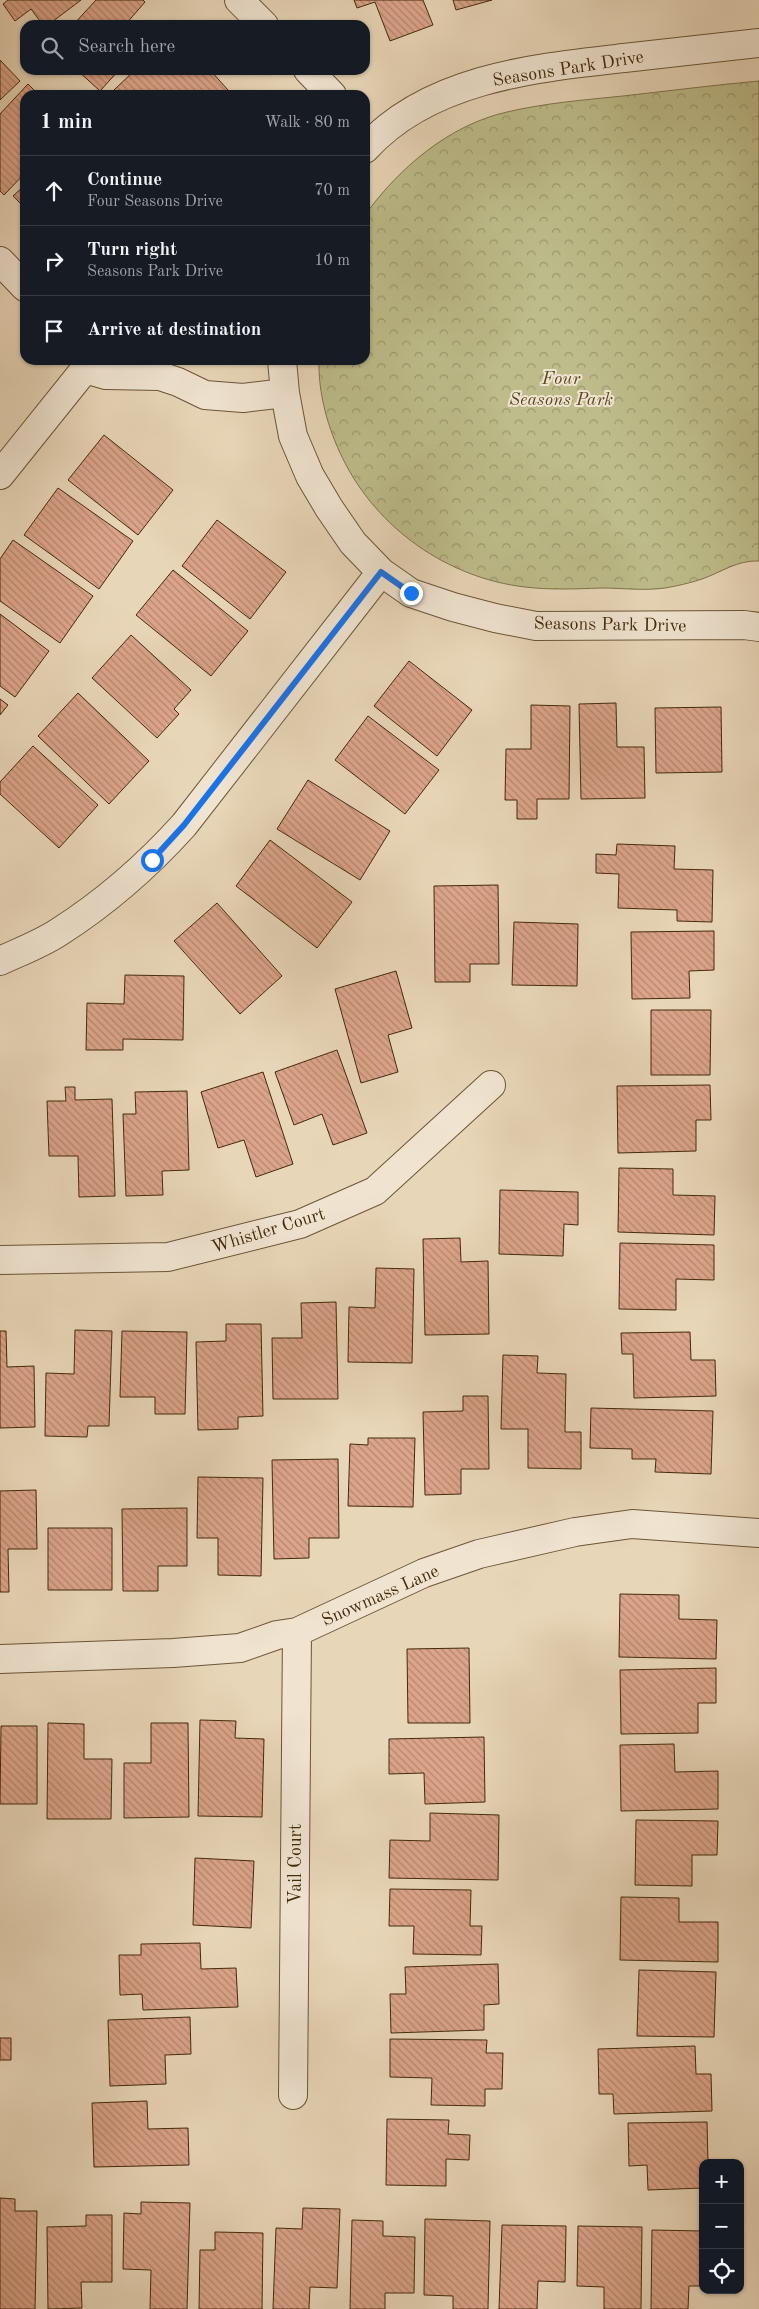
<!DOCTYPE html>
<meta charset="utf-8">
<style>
body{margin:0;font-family:"Old Standard TT",serif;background:#20242c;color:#f1f3f6}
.controls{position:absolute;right:15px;bottom:15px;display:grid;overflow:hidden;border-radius:10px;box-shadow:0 1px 4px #0004}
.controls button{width:45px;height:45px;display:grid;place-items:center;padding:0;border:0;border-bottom:1px solid #363941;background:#171b24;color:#f1f3f6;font:25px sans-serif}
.stop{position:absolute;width:15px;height:15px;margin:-11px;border:4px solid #1a73e8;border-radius:50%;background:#fff}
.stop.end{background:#1a73e8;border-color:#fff;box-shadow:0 1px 5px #0008}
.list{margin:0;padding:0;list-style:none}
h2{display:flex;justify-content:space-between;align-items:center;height:65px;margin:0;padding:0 20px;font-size:21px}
h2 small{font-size:16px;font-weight:400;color:#9ea1a6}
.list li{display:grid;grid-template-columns:32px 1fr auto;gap:15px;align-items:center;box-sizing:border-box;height:70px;padding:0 20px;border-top:1px solid #363941}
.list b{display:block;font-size:19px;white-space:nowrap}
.list p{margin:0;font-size:16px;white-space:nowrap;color:#9ea1a6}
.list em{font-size:16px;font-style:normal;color:#9ea1a6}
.icon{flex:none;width:28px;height:28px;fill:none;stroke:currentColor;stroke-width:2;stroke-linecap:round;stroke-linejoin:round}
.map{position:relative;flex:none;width:759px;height:2309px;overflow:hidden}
.search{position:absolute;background:#171b24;box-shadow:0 1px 4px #0004;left:20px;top:20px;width:350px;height:55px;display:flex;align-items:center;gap:12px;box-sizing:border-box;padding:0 18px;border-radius:15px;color:#9ea1a6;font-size:19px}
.panel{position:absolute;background:#171b24;box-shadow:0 1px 4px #0004;left:20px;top:90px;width:350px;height:275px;border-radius:15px}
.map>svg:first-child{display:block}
</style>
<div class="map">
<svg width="759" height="2309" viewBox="0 0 759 2309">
<defs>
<pattern id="park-crowns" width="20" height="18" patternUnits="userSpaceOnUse" patternTransform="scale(1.25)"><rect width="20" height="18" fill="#bdbc8a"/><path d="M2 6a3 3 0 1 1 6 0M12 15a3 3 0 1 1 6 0" fill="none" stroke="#9b996f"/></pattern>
<pattern id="building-back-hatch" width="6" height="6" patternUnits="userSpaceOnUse" patternTransform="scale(1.25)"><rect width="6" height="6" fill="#dca48a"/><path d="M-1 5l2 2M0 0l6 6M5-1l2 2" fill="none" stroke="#b4866f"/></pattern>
</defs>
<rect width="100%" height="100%" fill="#e8d6b8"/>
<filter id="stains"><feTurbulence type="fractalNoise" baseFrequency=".004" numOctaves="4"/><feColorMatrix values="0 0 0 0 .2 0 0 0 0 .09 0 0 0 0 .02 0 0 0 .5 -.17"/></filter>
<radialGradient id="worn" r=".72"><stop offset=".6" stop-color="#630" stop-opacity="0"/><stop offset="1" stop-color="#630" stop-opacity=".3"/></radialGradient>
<path fill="url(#park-crowns)" stroke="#80734a" d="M759 81V561C737 560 722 572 702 579 690 583 677 586 665 588 644 591 622 588 601 588 575 589 550 590 525 587 447 578 377 528 343 459 328 429 318 393 319 360H365V215C399 168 449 125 507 112 545 103 584 100 623 96 668 91 714 85 759 81Z"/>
<path fill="url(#building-back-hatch)" stroke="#432a0a" d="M8 0H81L48 25H43L31 9 15 21 3 4Z
M96 0H143L145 2 125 25H73Z
M354 0H423L433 25 390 41 375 2 357 8Z
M453 0H492L456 10Z
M0 60 20 81 0 100Z
M77 70H119L100 91Z
M135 70H210L228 90 223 95H118L114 90Z
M28 84 39 95H25V173L4 195 0 191V114Z
M25 185V208L13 196Z
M104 435 173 490 138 535 68 480Z
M58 488 133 541 99 589 24 535Z
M217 520 286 572 250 619 182 566Z
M13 540 93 596 60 643 0 601V559Z
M173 570 248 631 211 676 136 615Z
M0 614 49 651 15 697 0 686Z
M131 635 191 690 174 709 179 714 157 738 92 678Z
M409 661 472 710 437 756 374 706Z
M78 693 149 761 109 804 38 736Z
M0 699 8 705 0 715Z
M616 703 617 747H644L645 798 581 799 579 704Z
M531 705 570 706 569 799H537V819H517V800H505L506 749H531Z
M721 707 722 772 656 773 655 708Z
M368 716 439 770 405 814 335 760Z
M33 746 98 805 59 848 0 794V782Z
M308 780 390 831 360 880 277 829Z
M270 840 352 902 317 948 236 886Z
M617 844 675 846 674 869 713 870 712 922 677 921V910L618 908 619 874 596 873V854L616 855Z
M498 885 499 964H470V982H435L434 886Z
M217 903 282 976 240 1014 174 941Z
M514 922 578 924 577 986 512 985Z
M714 931V970L689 971 690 998 632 999 631 932Z
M396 971 412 1028 388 1035 398 1072 361 1083 335 989Z
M125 975 184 976 183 1040 123 1039V1050H86L87 1003 124 1004Z
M651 1010H711L710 1075H651Z
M337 1050 367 1133 333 1145 322 1114 294 1125 275 1072Z
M263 1072 293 1164 256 1177 244 1140 218 1148 201 1092Z
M710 1085 711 1120H696V1151L618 1153 617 1086Z
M65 1087H75V1100L112 1099 115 1196 79 1197 78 1156H49L47 1101H66Z
M187 1091 189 1170 162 1171 163 1195 126 1196 123 1114H136L135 1092Z
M619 1168 673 1169V1195L715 1196 714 1235 618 1232Z
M500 1190 578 1192V1225L564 1224 563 1256 499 1254Z
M460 1238 461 1262 488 1261 489 1334 425 1335 423 1239Z
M620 1243 714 1245V1280L676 1279V1310L619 1309Z
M376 1268 414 1269 412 1363 348 1362 349 1307 375 1308Z
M336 1302 338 1399H273L272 1338H302L301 1303Z
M226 1324H261L263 1416 238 1417V1429L198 1430 196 1342 226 1341Z
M75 1330 112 1331 109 1426H88L87 1437 45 1436 46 1373 74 1374Z
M0 1331H6L7 1367 34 1366 35 1427 0 1428Z
M122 1331 187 1332 185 1414H155V1397H120Z
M690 1332 691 1360H715L716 1396 634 1398 633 1354H622L621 1333Z
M503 1355 538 1356 537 1373 566 1374 565 1432H581V1469L528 1468V1429H501Z
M463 1396H488L489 1469H461V1494L425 1495 423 1412 463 1411Z
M591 1408 713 1411 711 1474 655 1472 656 1459H632V1449L590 1448Z
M368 1438H415L413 1507 348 1506 350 1444 368 1445Z
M338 1459 339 1538H309V1558L274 1559 272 1460Z
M198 1477 263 1478 261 1576 218 1575V1538H197Z
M36 1490 37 1549H8L9 1592H0V1491Z
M187 1508V1566H158V1591H123L122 1509Z
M48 1528H112V1590H48Z
M620 1594 679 1595V1619L717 1620 716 1659 619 1657Z
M469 1648 470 1723H408L407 1649Z
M716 1668V1703H698V1733L621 1734 620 1670Z
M200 1720 236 1721 235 1738 264 1739 262 1817 198 1816Z
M48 1723 84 1724V1759H112L111 1819H47Z
M151 1723H188L189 1817 124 1818V1763H151Z
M1 1726H37V1804H0Z
M484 1737 485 1802 425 1804 424 1773 389 1774V1739Z
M674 1744 675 1772 718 1771V1809L621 1811 620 1745Z
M430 1813 499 1815 498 1880 389 1878 390 1840 430 1841Z
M636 1820 718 1821 717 1855H692V1886L635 1885Z
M195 1858 254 1861 251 1928 193 1925Z
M390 1889 471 1890 470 1926H482L481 1955 413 1954 414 1926H389Z
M621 1897 679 1898V1922H718V1962L620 1960Z
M200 1943 201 1969 236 1968 238 2007 143 2010 142 1994 120 1995 119 1955H141V1944Z
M498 1964 499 2004 484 2005V2030L391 2033 390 1994H406L405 1967Z
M639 1970 716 1972 714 2037 637 2036Z
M190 2017 191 2054 165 2055 166 2084 110 2086 108 2020Z
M0 2038H11V2060H0Z
M390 2039 487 2040 486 2053H503L502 2089H485V2106L431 2105 432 2078 390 2077Z
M695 2046 696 2074H711L712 2111 614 2114 613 2094H599L598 2049Z
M147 2101 148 2129 188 2128 189 2165 94 2167 92 2103Z
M387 2119 449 2120 448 2134 470 2135 469 2160 446 2159V2186L386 2185Z
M707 2122 708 2163H703V2188L648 2190 647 2165 629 2166 628 2123Z
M0 2198 15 2199V2211H37L35 2309H0Z
M141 2202 190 2203 187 2309H150L151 2270 123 2269 124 2213 141 2214Z
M303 2208 340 2209 337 2288 310 2287 309 2309H273L276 2228 302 2229Z
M86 2215H112V2282H81L82 2308 48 2309 47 2227 86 2226Z
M425 2219 490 2221 488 2309H453V2296L424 2295Z
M352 2220 383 2221V2236L415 2237 414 2293H385V2309H350Z
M502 2225 566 2226 565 2282 538 2281 537 2309H499Z
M578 2226 642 2227 641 2309H604V2287L577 2286Z
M652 2230 703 2231V2286H689L688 2309H651Z
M215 2232 263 2233 262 2309H199L200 2250H215Z"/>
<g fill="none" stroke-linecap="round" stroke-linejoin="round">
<g stroke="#6c5536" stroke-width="30">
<path id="minor" d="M239 0 264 25
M308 70 332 95
M365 149C429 78 535 68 624 58 669 53 714 48 759 43
M0 261 25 287
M282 360 285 393 293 436 310 476 329 508 353 543 381 572 411 593 453 607 495 618 536 626 744 625 759 627
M85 369 106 375 160 376 178 382 205 395 243 398 285 393
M0 475 85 369 88 360
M0 961C19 952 41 944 59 932 106 902 147 866 184 825L381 572
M0 1260 168 1257 300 1224 375 1191 491 1085
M0 1659 173 1653 240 1648 277 1635 297 1632 424 1573 479 1554 575 1532 632 1524 759 1533
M293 2095 297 1632"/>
</g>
<use href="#minor" stroke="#f0e4d1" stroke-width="28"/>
</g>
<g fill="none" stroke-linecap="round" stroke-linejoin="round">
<path stroke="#1a73e8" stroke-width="6" d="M152 860 184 825 381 572 411 593"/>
</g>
<g text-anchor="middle" stroke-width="4" stroke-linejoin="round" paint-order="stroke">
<g font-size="18" fill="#432a0a" stroke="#f0e4d1">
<text transform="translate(568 68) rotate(-9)" y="6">Seasons Park Drive</text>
<text transform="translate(610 624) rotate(1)" y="6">Seasons Park Drive</text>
<text transform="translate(268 1230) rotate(-17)" y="6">Whistler Court</text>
<text transform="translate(380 1595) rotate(-24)" y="6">Snowmass Lane</text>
<text transform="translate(295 1864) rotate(-90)" y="6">Vail Court</text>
</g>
<g font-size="18" font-style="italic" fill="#5b4724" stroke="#f0e4d1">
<text x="561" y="384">Four<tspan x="561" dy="21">Seasons Park</tspan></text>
</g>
</g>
<rect width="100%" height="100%" filter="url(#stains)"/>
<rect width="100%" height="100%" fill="url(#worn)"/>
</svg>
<div class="controls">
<button>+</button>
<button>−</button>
<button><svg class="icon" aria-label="locate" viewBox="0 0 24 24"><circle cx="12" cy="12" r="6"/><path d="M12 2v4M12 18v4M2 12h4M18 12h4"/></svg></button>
</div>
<div class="stop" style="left:152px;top:860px"></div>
<div class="stop end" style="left:411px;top:593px"></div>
<div class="search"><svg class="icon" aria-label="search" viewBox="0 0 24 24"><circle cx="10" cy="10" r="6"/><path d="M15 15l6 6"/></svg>Search here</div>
<section class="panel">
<h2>1 min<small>Walk · 80 m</small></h2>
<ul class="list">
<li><svg class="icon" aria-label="ahead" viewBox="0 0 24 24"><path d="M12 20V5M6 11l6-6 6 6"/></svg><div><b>Continue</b><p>Four Seasons Drive</p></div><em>70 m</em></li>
<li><svg class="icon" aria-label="right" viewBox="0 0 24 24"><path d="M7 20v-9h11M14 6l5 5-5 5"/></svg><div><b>Turn right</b><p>Seasons Park Drive</p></div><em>10 m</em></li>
<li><svg class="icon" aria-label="arrive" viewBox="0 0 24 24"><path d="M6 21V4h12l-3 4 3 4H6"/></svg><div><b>Arrive at destination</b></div></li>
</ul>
</section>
</div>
